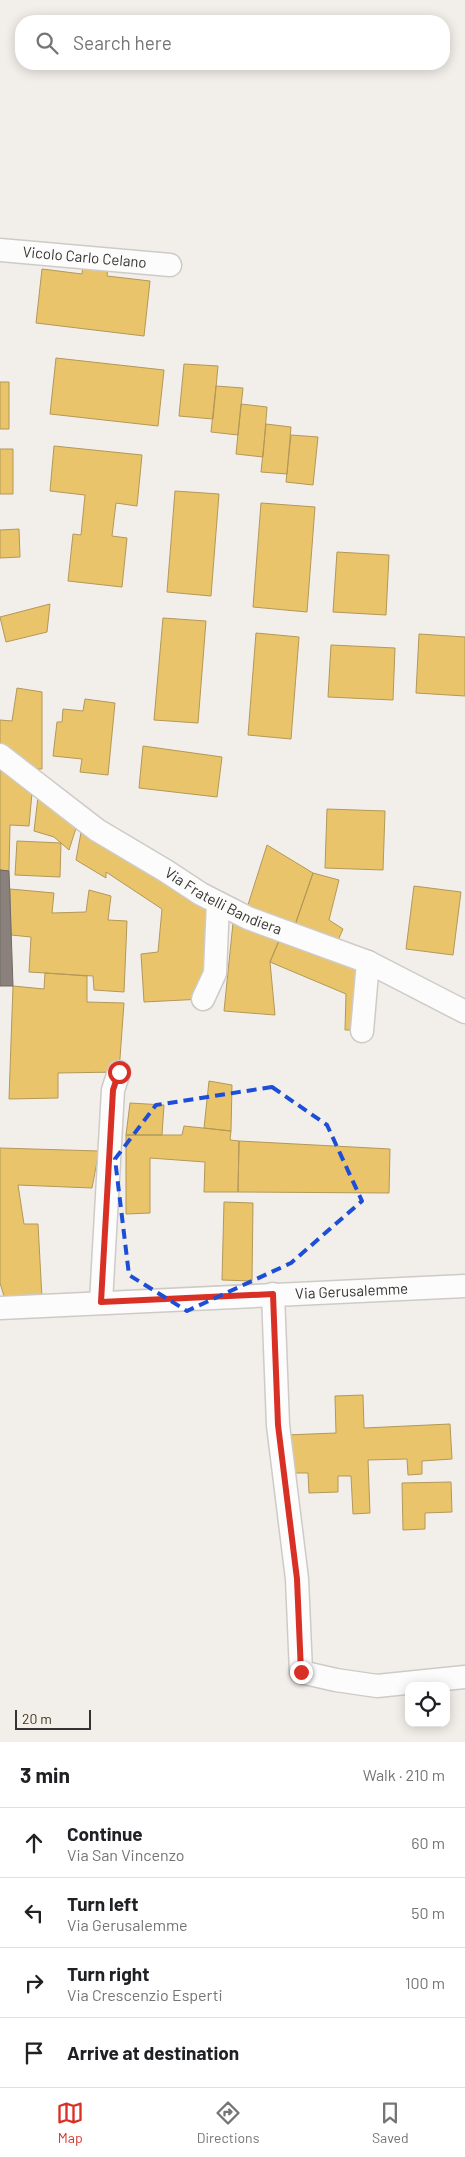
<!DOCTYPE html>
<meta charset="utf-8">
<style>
body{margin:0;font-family:Barlow,sans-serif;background:#f2f2f2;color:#202124}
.controls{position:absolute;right:15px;bottom:15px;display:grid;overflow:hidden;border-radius:10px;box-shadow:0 2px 12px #0003}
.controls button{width:45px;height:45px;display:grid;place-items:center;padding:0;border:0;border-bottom:1px solid #e0e0e0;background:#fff;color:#202124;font:25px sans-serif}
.scale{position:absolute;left:15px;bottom:12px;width:76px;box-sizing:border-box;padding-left:5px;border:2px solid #35332f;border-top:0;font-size:14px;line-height:18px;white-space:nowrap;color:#35332f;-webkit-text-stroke:4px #f6efe5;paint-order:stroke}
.stop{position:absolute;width:15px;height:15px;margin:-11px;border:4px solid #d93025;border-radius:50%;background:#fff}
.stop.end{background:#d93025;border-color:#fff;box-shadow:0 1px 5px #0008}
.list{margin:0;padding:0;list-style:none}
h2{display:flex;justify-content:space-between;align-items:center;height:65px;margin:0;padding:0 20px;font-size:21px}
h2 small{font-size:16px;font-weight:400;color:#757577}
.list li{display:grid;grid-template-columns:32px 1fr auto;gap:15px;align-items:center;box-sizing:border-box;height:70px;padding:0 20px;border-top:1px solid #e0e0e0}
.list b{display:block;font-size:19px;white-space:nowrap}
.list p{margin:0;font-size:16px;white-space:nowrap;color:#757577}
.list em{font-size:16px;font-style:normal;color:#757577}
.icon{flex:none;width:28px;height:28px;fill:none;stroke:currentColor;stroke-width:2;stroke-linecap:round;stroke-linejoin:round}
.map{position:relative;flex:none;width:465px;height:1742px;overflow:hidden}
.search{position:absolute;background:#fff;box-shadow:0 2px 12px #0003;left:15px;right:15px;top:15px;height:55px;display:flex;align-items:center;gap:12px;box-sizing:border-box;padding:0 18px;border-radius:20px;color:#757577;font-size:19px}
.sheet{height:345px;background:#fff}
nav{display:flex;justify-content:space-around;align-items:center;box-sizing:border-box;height:70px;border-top:1px solid #e0e0e0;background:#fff;font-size:14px;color:#757577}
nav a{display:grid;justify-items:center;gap:2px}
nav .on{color:#d93025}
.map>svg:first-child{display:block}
</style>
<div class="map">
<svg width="465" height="1742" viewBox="0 0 465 1742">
<rect width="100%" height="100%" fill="#f2eee9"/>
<path fill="#e9c46a" stroke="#b39858" d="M83 264 108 267 107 276 150 281 144 336 36 323 42 269 82 274Z
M56 358 164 370 158 426 50 414Z
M184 364 218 366 213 419 179 416Z
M0 382H9V429H0Z
M216 386 243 388 238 435 211 432Z
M241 404 267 407 263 457 236 454Z
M266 424 291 427 287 474 261 472Z
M291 435 318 437 313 485 286 482Z
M54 446 142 455 137 506 116 503 112 536 127 538 122 587 68 581 73 534 81 535 85 495 50 491Z
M0 449H13V494H0Z
M175 491 219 494 211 596 167 592Z
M261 503 315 507 307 612 253 607Z
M19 529 20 557 0 558V530Z
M337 552 389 555 386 615 333 612Z
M50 604 47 632 6 642 0 617Z
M163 618 206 621 198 723 154 720Z
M256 633 299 637 291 739 248 735Z
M419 634 465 637V696L416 693Z
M331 645 395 648 393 700 328 697Z
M17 688 42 692V769H27L0 747V720L12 721Z
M85 699 115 703 108 775 80 772 82 759 53 756 57 722H62L63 709 83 711Z
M143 746 222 757 217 797 139 788Z
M0 770 32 793 29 826 10 825 9 871 0 870Z
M38 797 77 825 69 850 54 837 34 831Z
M327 809 385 811 383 870 325 868Z
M82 827 212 906 203 999 144 1002 141 954 158 952 162 909 106 872V878L76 860Z
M17 841 61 843 60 877 15 875Z
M267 845 313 873 294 928 247 908Z
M313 873 339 880 329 920 343 929 336 945 294 928Z
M414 886 461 892 453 955 406 949Z
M10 889 54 893 52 913 86 912 89 890 111 896 108 920 127 921 124 992 94 990 93 976 29 972 31 937 11 935Z
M233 923 281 936 270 962 275 1015 224 1011Z
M281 936 364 971 357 1030H345L346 994 270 962Z
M45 973 87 976V1002L124 1003 119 1072 58 1073V1098L9 1099 13 986 44 989Z
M209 1081 232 1085 231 1131 204 1128Z
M130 1103 164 1105 162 1135H126Z
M184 1126 231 1131 230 1140 239 1141 238 1192H204L205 1162 150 1158V1213L126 1214V1135H182Z
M239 1141 390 1149 389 1193 238 1192Z
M0 1148 99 1151 92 1188 18 1185 24 1224H38L42 1298 4 1296 0 1283Z
M224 1202 253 1203 252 1281 222 1280Z
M363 1395 364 1428 450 1424 452 1459 422 1461V1474L408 1475 407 1459 368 1460 370 1513 353 1514 351 1476H338V1492L309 1493 308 1473H288L286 1435 336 1433 335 1396Z
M451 1482 452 1512 425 1513V1529L403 1530 402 1483Z"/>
<path fill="#8a817c" stroke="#706a65" d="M0 870 9 871 13 986H0Z"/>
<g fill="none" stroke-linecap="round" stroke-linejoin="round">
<g stroke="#cecbc7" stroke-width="25">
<g id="street">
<path id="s1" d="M0 250 170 265"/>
<path id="s2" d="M0 755 97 830 166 871 201 894 248 918 368 962 465 1012"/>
<path d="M203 999 215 973 218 903"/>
<path d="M362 1031 368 962"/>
<path d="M273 1294 278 1425 297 1579 301 1672 336 1680 377 1686 465 1677"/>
<path d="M101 1302 113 1090 119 1072"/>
<path id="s3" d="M0 1308 465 1286"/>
</g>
</g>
<use href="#street" stroke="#fdfcfc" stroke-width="22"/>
</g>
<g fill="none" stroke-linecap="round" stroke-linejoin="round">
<path stroke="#d93025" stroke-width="6" d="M119 1072 113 1090 101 1302 273 1294 278 1425 297 1579 301 1672"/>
</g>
<path fill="none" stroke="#1d4ed8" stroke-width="4" stroke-dasharray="10 6" stroke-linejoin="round" d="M272 1087 327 1125 362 1201 291 1263 187 1311 129 1275 115 1159 156 1105Z"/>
<g text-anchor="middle" stroke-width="5" stroke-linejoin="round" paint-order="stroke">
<g font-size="15" fill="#35332f" stroke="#f6efe5">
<text dy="5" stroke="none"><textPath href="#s1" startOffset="85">Vicolo Carlo Celano</textPath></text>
<text dy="5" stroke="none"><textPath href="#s2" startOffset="268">Via Fratelli Bandiera</textPath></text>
<text dy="5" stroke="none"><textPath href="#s3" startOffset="352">Via Gerusalemme</textPath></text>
</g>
</g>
</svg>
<div class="controls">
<button><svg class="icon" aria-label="locate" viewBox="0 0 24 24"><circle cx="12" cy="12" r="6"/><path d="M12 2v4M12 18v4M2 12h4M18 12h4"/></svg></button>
</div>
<div class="scale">20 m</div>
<div class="stop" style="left:119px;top:1072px"></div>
<div class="stop end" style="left:301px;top:1672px"></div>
<div class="search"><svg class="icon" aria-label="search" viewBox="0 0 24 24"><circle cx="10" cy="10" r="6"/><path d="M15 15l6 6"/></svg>Search here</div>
</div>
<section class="sheet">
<h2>3 min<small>Walk · 210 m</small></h2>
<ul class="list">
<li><svg class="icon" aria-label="ahead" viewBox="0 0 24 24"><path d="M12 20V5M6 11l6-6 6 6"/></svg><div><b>Continue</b><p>Via San Vincenzo</p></div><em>60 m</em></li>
<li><svg class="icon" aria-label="left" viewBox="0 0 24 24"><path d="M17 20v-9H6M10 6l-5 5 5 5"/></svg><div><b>Turn left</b><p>Via Gerusalemme</p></div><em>50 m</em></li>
<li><svg class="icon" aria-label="right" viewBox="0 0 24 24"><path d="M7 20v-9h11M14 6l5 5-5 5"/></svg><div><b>Turn right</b><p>Via Crescenzio Esperti</p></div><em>100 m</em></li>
<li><svg class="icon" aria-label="arrive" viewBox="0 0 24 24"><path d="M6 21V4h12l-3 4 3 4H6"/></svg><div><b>Arrive at destination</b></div></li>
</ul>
</section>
<nav>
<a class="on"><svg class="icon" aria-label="map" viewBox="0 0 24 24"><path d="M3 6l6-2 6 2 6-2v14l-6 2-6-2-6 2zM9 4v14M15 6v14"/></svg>Map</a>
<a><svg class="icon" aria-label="directions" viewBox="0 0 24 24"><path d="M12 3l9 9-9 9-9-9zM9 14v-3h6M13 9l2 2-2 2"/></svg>Directions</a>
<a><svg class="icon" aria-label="saved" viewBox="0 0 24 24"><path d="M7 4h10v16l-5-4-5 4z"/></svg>Saved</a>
</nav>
